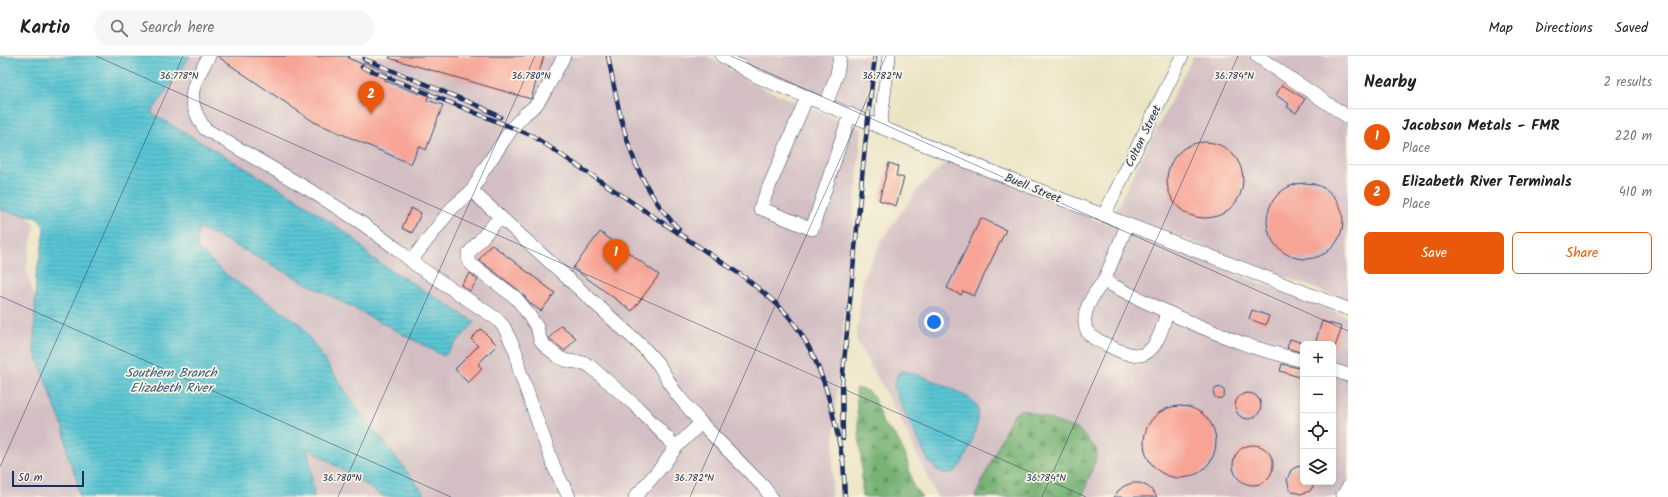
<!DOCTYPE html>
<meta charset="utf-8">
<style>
body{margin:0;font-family:Kalam,sans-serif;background:#f6f6f6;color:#202124}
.controls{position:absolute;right:12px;bottom:12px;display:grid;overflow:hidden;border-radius:6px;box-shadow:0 2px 6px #0003}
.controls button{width:36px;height:36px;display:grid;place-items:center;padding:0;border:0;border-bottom:1px solid #e0e0e0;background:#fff;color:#202124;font:20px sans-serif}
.scale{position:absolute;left:12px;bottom:10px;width:72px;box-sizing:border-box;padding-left:4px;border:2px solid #1b2f5e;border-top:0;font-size:11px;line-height:14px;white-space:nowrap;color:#1b2f5e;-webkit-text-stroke:3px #fcf5e5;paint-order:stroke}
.you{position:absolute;left:934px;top:266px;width:14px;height:14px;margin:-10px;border:3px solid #fff;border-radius:50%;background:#1a73e8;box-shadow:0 0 0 6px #1a73e833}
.badge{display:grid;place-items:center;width:26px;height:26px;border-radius:50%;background:#ea580c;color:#fff;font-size:13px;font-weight:700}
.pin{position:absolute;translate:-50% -33px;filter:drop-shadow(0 1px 2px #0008)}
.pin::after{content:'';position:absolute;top:21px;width:14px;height:12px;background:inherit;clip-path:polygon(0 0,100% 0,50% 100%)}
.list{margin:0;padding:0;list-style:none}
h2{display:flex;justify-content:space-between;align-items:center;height:52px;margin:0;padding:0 16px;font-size:17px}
h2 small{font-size:13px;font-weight:400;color:#757577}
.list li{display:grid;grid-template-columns:26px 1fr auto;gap:12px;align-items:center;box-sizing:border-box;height:56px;padding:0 16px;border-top:1px solid #e0e0e0}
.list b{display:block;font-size:15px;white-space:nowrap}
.list p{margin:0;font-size:13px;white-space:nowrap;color:#757577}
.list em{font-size:13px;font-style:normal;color:#757577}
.actions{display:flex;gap:8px;padding:12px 16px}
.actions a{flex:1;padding:9px 0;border:1px solid #ea580c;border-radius:6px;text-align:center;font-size:14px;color:#ea580c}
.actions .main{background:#ea580c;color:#fff}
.icon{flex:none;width:22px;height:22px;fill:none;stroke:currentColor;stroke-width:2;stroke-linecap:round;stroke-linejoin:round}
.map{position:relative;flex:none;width:1348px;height:441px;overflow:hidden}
header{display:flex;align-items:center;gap:24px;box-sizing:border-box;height:56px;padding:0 20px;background:#fff;border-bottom:1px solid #e0e0e0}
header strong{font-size:19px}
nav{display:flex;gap:22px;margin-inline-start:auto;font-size:14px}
.search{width:280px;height:36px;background:#f6f6f6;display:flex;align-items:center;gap:10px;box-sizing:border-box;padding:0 14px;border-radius:22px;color:#757577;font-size:15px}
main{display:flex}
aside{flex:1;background:#fff}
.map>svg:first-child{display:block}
</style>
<header>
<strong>Kartio</strong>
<div class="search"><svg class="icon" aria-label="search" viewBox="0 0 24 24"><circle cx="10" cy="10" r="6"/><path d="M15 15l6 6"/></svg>Search here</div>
<nav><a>Map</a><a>Directions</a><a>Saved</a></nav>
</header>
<main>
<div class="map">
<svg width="1348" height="441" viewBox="0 0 1348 441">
<defs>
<pattern id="forest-firs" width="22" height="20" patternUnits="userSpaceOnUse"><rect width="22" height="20" fill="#77b374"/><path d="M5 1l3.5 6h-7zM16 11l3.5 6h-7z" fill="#619262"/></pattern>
<pattern id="water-rules" width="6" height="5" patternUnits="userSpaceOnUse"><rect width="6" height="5" fill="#5ac6d4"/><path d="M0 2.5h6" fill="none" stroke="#4aa1af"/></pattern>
</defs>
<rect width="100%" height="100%" fill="#fcf5e5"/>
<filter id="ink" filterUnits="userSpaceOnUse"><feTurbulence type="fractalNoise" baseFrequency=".025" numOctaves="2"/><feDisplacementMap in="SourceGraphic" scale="8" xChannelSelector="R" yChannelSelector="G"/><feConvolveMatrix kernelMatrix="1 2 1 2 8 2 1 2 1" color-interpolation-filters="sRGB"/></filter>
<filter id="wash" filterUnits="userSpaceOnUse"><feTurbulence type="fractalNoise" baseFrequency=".012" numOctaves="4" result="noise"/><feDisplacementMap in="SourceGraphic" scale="16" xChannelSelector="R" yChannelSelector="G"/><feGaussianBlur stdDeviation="0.9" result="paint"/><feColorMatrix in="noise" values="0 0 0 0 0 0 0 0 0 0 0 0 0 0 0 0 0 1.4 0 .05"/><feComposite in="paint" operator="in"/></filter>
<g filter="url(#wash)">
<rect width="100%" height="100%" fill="#ebe4c4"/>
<path fill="#d2bec3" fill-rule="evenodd" d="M190 0H708L750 27 862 73 837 334 831 441H427L359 355 300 268 228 220 197 192 198 172 219 181 370 201 355 183 151 57Z
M736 0H872L865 58 755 12Z
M1192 0H1348V245L1115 156 1193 1Z
M949 104 1091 162 1348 261V441H937L901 364 856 284 863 222 883 182 920 131ZM1303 288H1333V426H1303Z
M0 148 17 149 35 169 26 211 89 432 70 441H0Z
M307 392 384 441H314Z"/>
<path fill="url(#forest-firs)" stroke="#497169" d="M856 332 867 335 873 340 883 368 896 380 906 400 913 430 922 441H862C863 404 857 368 856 332Z
M1021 353 1079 374 1097 394 1095 405 1082 441H975L1012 360Z"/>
<path fill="url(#water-rules)" stroke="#3a7a99" d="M0 0H190L151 57 291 139 355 183 370 201 475 266 444 300 219 181 198 172 197 192 228 220 300 268 359 355 427 441H384L308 392 314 441H79L77 424 68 400 64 374 34 294 36 219 43 185 44 170 39 162 0 154Z
M904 315C916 316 969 339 976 348 984 359 966 408 955 415 945 422 935 413 929 406L899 345 894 330 898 317Z"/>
<g id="blocks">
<path fill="#f7a496" d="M217 0H350L348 2 364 9V6L387 17 384 24 419 38 422 31 430 35 427 44 443 49 426 94 419 90 411 108 314 66Z
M390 0H544L531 43 389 2Z
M1282 29 1305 43 1296 57 1287 51 1289 48 1276 39Z
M1167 124a38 38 0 1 1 76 0a38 38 0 1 1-76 0Z
M889 107 898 110 896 120 904 122 896 150 879 144Z
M1267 165a38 38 0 1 1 76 0a38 38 0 1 1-76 0Z
M411 152 421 157 412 177 402 172Z
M981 162 1006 174 974 240 963 235 961 239 947 232Z
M600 176 659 219 632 255 573 212Z
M491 188 555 237 541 255 531 248 521 236 479 204Z
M470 217 478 224 470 235 461 229Z
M1252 254 1269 260 1266 269 1249 263Z
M1322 265 1342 271 1335 291 1333 290V288H1315Z
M561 269 576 282 565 295 549 282Z
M481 273 497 289 478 308 482 313 468 327 455 313 478 290 471 283Z
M1290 283 1303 287V297L1287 292Z
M1282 308 1303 313 1302 322 1280 315Z
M1213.5 337a5.5 5.5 0 1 1 11 0a5.5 5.5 0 1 1-11 0Z
M1235 350a13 13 0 1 1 26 0a13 13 0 1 1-26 0Z
M1144 386a36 36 0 1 1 72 0a36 36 0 1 1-72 0Z
M1233 409a20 20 0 1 1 40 0a20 20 0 1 1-40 0Z
M1303 410V426H1316L1310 435 1300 438 1290 434 1287 424 1291 414 1296 411Z
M1132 427H1139L1147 430 1153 435 1157 441H1114L1118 435 1124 430Z"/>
</g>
</g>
<g filter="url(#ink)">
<use href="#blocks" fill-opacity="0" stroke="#3a4a6d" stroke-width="1"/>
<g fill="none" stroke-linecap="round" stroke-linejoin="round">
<g stroke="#3a4a6d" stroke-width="14">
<path id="minor" d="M209 0C192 30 184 42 205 73L313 136 360 166 397 193 416 209 497 263 504 271 516 296 519 313 554 411 569 441
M722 0 756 20 880 71 1056 141 1348 253
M1257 0 1348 61
M807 41 760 152 812 173 850 58
M826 49 837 18 840 0
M880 71 889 0
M472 135 483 115 513 71 525 58 536 49 546 34 564 0
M1104 159 1182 0
M500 161 468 198V204L472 209 516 242 524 252 537 271 540 283 545 290 560 302 568 305 584 307 590 310 637 351 676 391
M1127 169 1104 225C1152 250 1202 273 1253 291 1269 296 1286 300 1303 305
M411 205 452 152 472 135 643 291 659 309 675 336 701 367
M1104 225C1094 237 1079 258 1087 275 1091 283 1107 288 1115 293 1123 296 1136 302 1144 298 1158 292 1163 269 1167 256
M1333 314 1348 319
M635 441 664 408 676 391 701 367 764 431 771 441
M1342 441 1348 431"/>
</g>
<use href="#minor" stroke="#fff" stroke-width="13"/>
<g stroke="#1b2f5e" stroke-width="4.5">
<path id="rail" d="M608 0C621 66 630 123 679 173
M364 3 481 51 500 61
M362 11 533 80 744 221C760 234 777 246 790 262 823 304 833 354 843 406
M843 383 842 327 865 90 875 0
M843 401 845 441"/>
</g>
<use href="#rail" stroke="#fcf5e5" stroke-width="3" stroke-dasharray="9" stroke-linecap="butt"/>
</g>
</g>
<path fill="none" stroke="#1b2f5e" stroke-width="1" stroke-opacity="0.45" d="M96 0 1086 441M731 0 1348 275M0 240 451 441M0 411 183 0M338 441 535 0M690 441 886 0M1042 441 1238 0"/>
<g text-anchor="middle" stroke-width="3.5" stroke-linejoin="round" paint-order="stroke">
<g font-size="12" fill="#1b2f5e" stroke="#fcf5e5">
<text transform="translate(1143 80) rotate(-64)" y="4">Colton Street</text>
<text transform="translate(1033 132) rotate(22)" y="4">Buell Street</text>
</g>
<g font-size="13" font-style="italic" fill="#2e5c81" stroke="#fcf5e5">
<text x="171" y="321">Southern Branch<tspan x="171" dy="15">Elizabeth River</tspan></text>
</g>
</g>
<g font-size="10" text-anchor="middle" fill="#1b2f5e" stroke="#fcf5e5" stroke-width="3.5" stroke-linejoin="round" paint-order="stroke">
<text x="179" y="23">36.778°N</text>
<text x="531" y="23">36.780°N</text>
<text x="882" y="23">36.782°N</text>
<text x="1234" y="23">36.784°N</text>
<text x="342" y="425">36.780°N</text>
<text x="694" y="425">36.782°N</text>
<text x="1046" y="425">36.784°N</text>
</g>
</svg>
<div class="controls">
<button>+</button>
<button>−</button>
<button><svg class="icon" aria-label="locate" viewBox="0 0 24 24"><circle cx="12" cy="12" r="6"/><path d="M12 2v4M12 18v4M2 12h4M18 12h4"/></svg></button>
<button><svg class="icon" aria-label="layers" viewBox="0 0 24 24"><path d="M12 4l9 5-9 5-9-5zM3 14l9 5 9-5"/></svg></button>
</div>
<div class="scale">50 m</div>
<div class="you"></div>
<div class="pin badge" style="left:616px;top:216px">1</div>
<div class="pin badge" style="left:371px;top:58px">2</div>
</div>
<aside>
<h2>Nearby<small>2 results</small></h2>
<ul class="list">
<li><span class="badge">1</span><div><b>Jacobson Metals - FMR</b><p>Place</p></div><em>220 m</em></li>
<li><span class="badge">2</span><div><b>Elizabeth River Terminals</b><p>Place</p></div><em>410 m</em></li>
</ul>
<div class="actions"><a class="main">Save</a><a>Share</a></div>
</aside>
</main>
